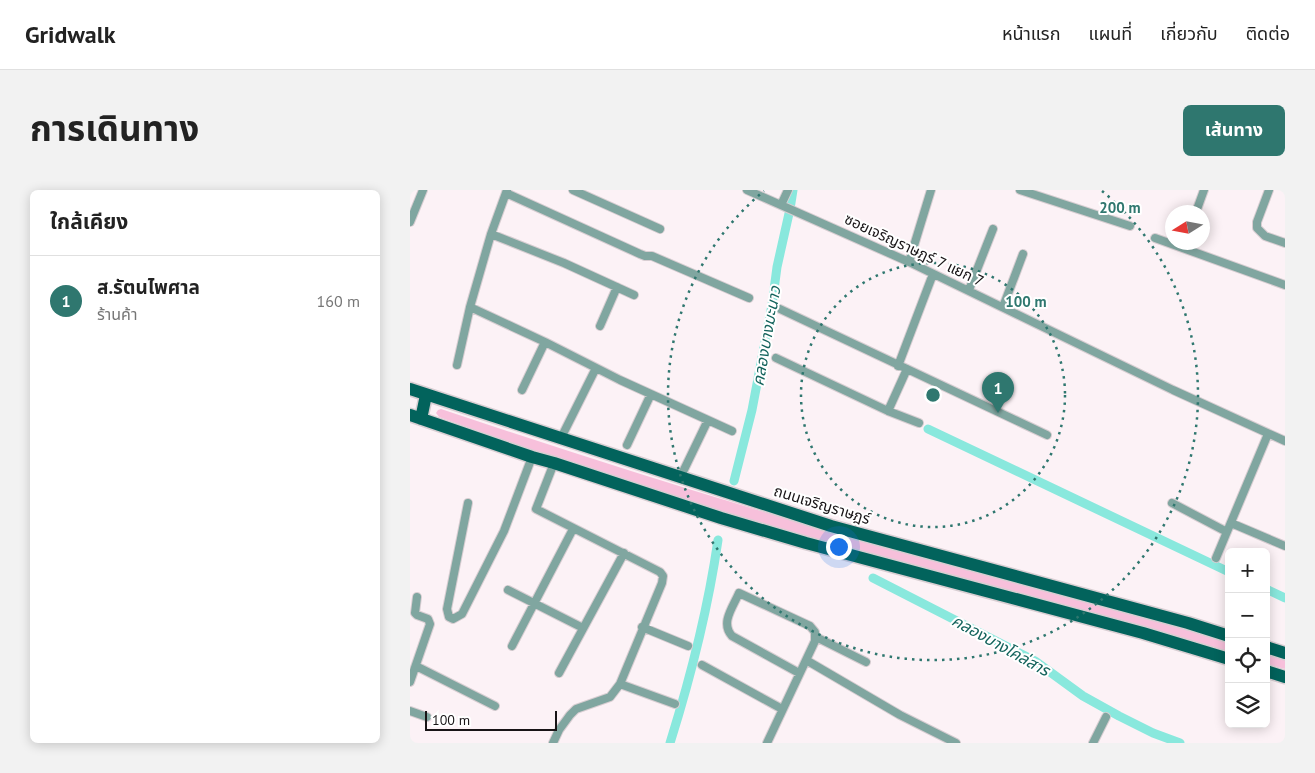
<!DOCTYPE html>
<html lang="th">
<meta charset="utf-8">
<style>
body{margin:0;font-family:"PT Sans","Noto Sans Thai",sans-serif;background:#f2f2f2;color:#222}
.controls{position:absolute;right:15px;bottom:15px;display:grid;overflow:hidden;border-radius:8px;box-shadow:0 2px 12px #0003}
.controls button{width:45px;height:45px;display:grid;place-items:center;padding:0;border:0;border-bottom:1px solid #e0e0e0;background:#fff;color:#222;font:25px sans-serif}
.compass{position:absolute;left:755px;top:15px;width:45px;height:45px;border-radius:50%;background:#fff;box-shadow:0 2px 12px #0003;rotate:259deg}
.scale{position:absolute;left:15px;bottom:12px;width:132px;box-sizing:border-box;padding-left:5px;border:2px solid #181416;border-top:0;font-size:14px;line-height:18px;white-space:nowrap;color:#181416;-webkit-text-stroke:4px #fff;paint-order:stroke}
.you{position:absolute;left:428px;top:356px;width:18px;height:18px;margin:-12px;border:4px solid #fff;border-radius:50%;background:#1a73e8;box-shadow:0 0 0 8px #1a73e833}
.badge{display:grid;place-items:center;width:32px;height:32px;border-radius:50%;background:#2f776f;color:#fff;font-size:16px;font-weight:700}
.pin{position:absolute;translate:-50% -41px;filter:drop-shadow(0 1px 2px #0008)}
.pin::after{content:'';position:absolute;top:26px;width:18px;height:15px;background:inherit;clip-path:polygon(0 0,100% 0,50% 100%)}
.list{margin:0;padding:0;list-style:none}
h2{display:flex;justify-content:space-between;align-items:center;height:65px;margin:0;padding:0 20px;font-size:21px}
h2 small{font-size:16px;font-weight:400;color:#767676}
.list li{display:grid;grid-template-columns:32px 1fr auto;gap:15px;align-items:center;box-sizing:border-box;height:90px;padding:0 20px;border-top:1px solid #e0e0e0}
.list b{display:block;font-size:19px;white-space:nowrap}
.list p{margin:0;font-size:16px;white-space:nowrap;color:#767676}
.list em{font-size:16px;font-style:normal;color:#767676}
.icon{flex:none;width:28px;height:28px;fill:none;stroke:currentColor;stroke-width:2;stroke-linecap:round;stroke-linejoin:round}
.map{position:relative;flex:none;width:875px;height:553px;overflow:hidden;border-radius:8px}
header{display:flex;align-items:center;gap:30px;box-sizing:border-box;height:70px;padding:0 25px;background:#fff;border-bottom:1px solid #e0e0e0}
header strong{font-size:24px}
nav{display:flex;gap:28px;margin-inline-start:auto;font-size:18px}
.intro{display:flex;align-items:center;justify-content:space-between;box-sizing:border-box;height:120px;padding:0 30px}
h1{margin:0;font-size:35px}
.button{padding:12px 22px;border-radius:8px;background:#2f776f;color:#fff;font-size:18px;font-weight:700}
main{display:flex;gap:30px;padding:0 30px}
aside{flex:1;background:#fff;border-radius:8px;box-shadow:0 2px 12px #0003}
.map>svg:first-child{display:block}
</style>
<header>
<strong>Gridwalk</strong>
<nav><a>หน้าแรก</a><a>แผนที่</a><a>เกี่ยวกับ</a><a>ติดต่อ</a></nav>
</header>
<div class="intro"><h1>การเดินทาง</h1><a class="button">เส้นทาง</a></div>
<main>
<aside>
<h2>ใกล้เคียง<small></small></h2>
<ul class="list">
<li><span class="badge">1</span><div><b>ส.รัตนไพศาล</b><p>ร้านค้า</p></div><em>160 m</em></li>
</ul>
</aside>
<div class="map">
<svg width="875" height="553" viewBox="0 0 875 553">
<rect width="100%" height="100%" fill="#fcf2f6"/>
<path fill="#f7c0db" d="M31 219C165 264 300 307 437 346 564 381 691 415 819 450V462C700 427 579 397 459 364 314 325 170 278 29 227L26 223 28 220Z
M856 462 875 468V479L856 474Z"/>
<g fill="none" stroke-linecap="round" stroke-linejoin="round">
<path stroke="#89e8dd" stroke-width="9" d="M518 239 819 382
M324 291 342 220 362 115 367 77 380 19 383 0
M463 388 625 471 673 506 709 526 743 543 770 553
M856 399 875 408
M260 553C281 486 298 419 308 350"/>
<g stroke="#d8ced2" stroke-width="10">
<path id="minor" d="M163 0 250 39
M337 0 499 72 763 200 875 251
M610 0 720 36
M859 0 847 32V38L855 46 875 53
M96 3 230 64 235 66H242L339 108
M371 15 378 0
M786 22 794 0
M0 32 13 0
M81 44 154 73 224 105
M745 48 875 95
M499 72 521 0
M559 100 583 39
M60 117 135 152 210 190 322 241
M593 117 613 64
M370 119 637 245
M190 136 207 97
M366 168 478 221 509 233
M47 175 60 117 81 44 97 0
M488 176 523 84
M112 200 135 152
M478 221 497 179
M151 248 186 178
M217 255 241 204
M270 288 298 230
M58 313 37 419 39 427 43 429 52 424 94 341 122 267
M762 313 817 342
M821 333 875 356
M806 368 858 244
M98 400 173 438
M232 437 278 456
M406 447 456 472
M102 456 163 339
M396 470 490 525 546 553
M292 475 372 519
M6 476 85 516
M149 483 214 363
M0 492 20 434 18 429 7 425 5 423 7 407
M210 494 265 514
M0 521 17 527
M143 553 149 540 160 525 166 519 200 507 210 494 252 393 253 386 250 382 126 319 144 273
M357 553 405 451V442L400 436 329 403C323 417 310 433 322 446L389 483
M683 553 696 527"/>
</g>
<g stroke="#d8ced2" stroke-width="15">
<path id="primary" d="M0 199 421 336 778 433 819 446
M0 225 122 267 144 273 311 328 396 353 733 443 819 469
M11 229 16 205
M856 457 875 463
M856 481 875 487"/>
</g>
<use href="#minor" stroke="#80a6a0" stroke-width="8"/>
<use href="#primary" stroke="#02635c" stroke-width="12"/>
</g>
<g fill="none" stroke="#2f776f" stroke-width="2.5" stroke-dasharray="2.5 5">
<circle cx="523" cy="205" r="132"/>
<path d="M692 1A265 265 0 1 1 354 1"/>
</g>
<g text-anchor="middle" stroke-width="4" stroke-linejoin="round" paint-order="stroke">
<g font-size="15" fill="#181416" stroke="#fff">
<text transform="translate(504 60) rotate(25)" y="5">ซอยเจริญราษฎร์ 7 แยก 7</text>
<text transform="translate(412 315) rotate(17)" y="5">ถนนเจริญราษฎร์</text>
</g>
<g font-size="16" font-style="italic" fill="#13635c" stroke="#fff">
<text transform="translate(356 146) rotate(-80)" y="6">คลองบางมะนาว</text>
<text transform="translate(591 455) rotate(29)" y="6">คลองบางโคล่สาร</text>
</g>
</g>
<circle cx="523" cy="205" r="8" fill="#2f776f" stroke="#fff" stroke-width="2.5"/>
<g font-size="15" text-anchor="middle" font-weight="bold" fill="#2f776f" stroke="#fff" stroke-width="4" stroke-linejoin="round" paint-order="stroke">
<text x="710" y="23">200 m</text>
<text x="616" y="117">100 m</text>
</g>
</svg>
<div class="controls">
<button>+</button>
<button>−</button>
<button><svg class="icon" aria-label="locate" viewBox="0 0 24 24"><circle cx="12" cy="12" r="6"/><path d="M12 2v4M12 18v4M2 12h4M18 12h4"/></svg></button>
<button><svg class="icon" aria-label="layers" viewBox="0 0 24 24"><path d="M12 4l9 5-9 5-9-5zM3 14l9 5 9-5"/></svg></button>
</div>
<svg class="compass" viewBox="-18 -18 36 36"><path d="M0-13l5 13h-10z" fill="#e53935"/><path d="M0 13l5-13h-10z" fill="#767676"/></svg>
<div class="scale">100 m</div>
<div class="you"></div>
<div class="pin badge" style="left:588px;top:223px">1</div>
</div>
</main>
